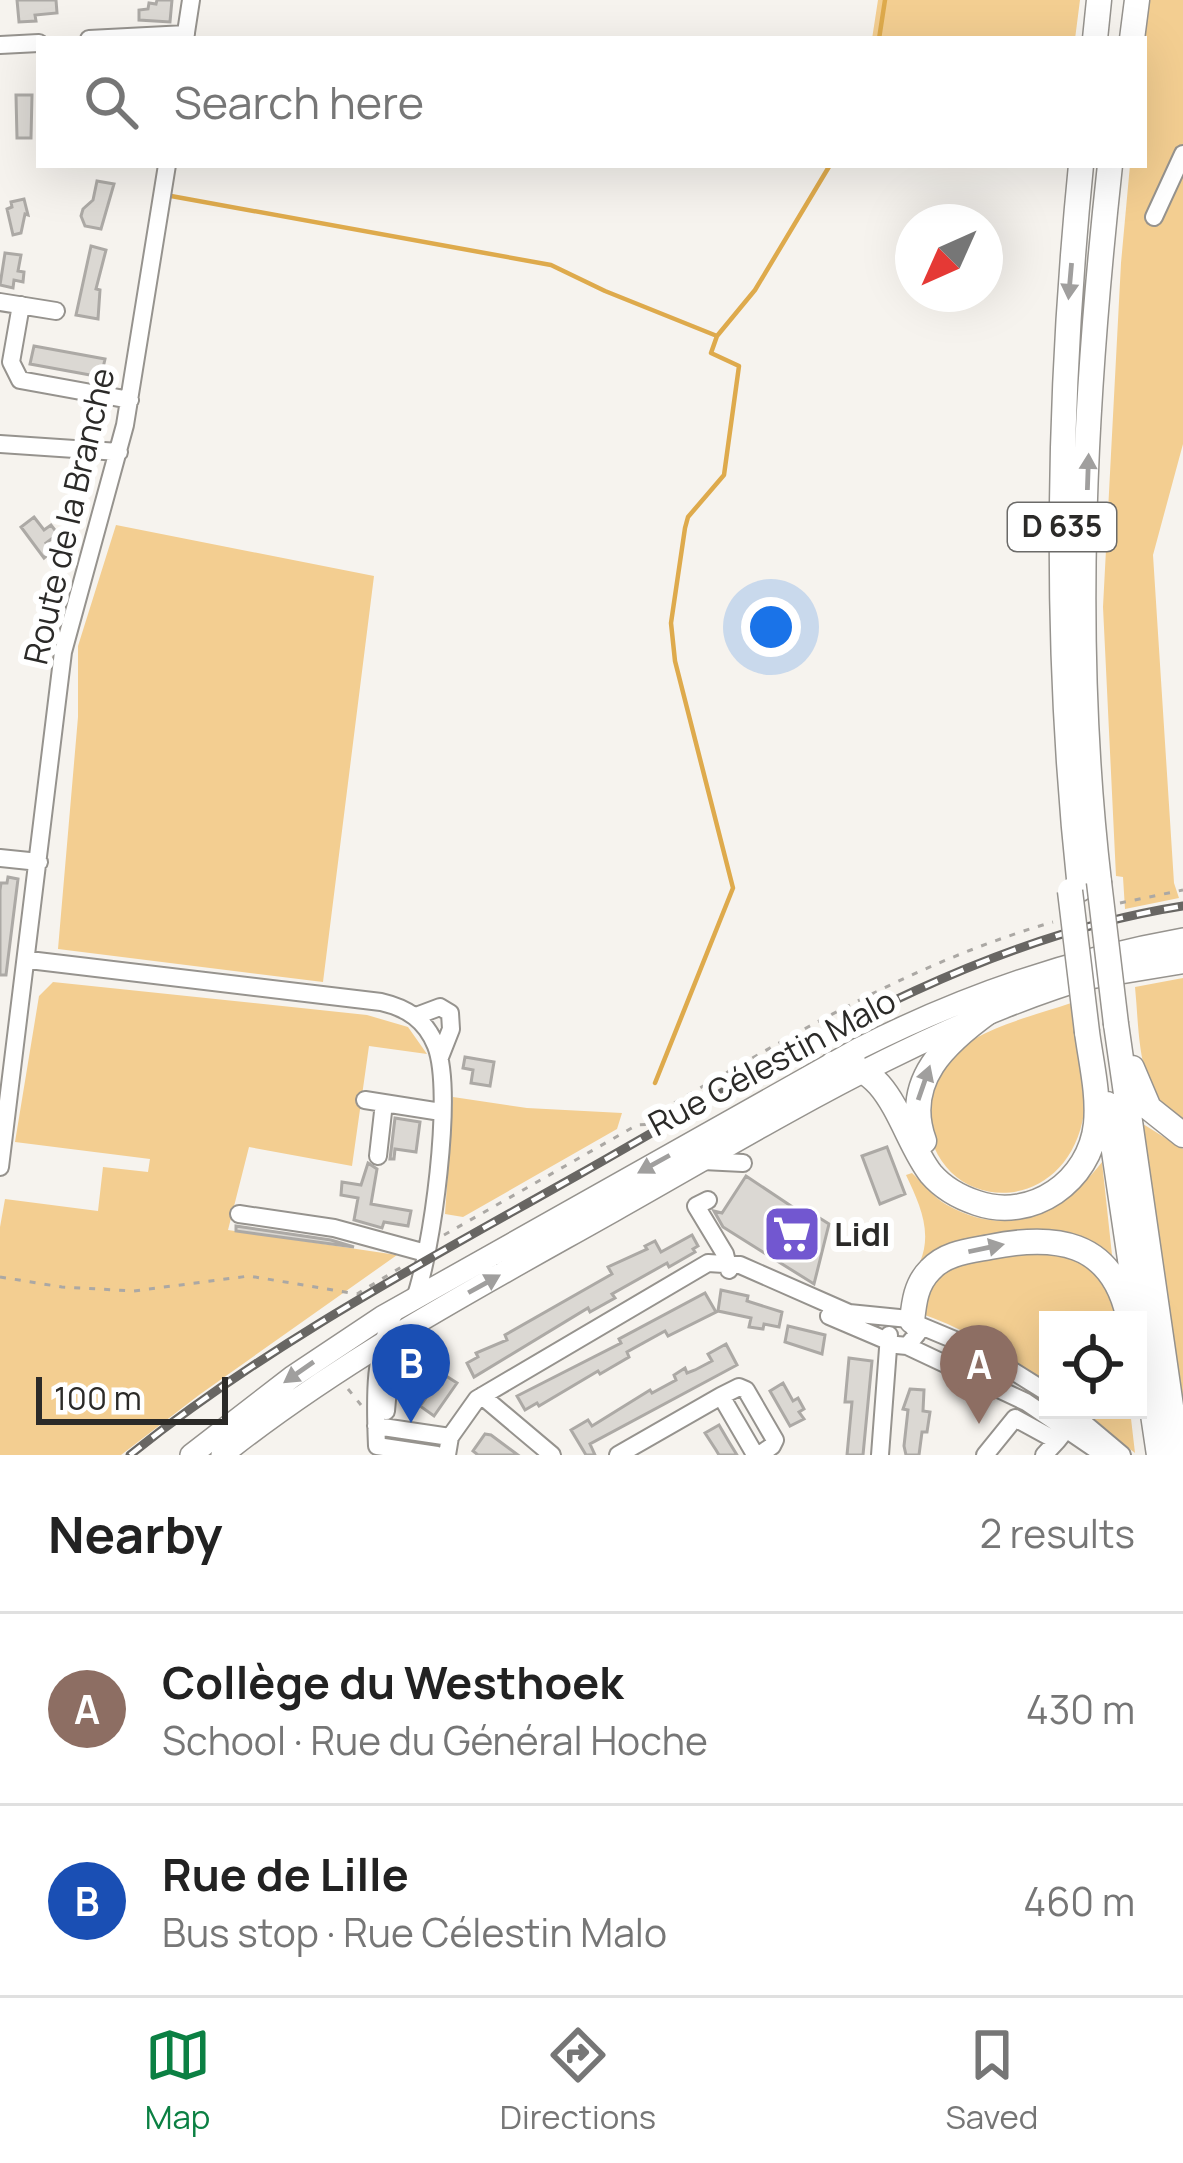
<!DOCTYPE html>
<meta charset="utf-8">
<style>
body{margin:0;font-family:Manrope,sans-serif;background:#f2f2f2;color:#222}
.controls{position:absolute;right:36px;bottom:36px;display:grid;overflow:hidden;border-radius:0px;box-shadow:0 12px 48px #0002}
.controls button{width:108px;height:108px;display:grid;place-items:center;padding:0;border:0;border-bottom:3px solid #e0e0e0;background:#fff;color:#222;font:60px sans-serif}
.compass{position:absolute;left:895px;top:204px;width:108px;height:108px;border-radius:50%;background:#fff;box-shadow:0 12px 48px #0002;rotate:225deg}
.scale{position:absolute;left:36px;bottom:30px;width:192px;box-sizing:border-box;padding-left:12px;border:6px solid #2b2a28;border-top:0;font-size:33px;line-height:42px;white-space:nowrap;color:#2b2a28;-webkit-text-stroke:9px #fff;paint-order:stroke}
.you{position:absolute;left:771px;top:627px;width:42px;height:42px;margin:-30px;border:9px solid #fff;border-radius:50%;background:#1a73e8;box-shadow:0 0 0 18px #1a73e833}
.badge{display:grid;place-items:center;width:78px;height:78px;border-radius:50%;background:#0b8043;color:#fff;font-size:39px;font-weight:700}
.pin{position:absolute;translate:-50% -99px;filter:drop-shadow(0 3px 6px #0008)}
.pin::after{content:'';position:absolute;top:63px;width:42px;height:36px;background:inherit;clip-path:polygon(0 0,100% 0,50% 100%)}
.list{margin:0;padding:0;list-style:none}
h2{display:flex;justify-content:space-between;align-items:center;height:156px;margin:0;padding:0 48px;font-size:51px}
h2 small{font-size:39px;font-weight:400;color:#767676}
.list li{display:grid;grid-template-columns:78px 1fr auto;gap:36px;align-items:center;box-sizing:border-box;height:192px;padding:0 48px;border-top:3px solid #e0e0e0}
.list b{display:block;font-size:45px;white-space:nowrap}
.list p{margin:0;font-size:39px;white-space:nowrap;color:#767676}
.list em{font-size:39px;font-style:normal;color:#767676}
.icon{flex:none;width:66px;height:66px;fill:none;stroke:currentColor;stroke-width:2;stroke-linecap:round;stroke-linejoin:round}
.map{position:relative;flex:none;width:1183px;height:1455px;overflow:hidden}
.search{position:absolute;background:#fff;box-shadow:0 12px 48px #0002;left:36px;right:36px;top:36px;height:132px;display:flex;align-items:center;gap:30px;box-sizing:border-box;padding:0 42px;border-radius:0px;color:#767676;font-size:45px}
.sheet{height:540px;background:#fff}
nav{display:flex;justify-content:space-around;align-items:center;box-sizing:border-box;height:168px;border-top:3px solid #e0e0e0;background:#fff;font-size:33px;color:#767676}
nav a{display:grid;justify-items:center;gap:6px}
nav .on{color:#0b8043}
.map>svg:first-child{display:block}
</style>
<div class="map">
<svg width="1183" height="1455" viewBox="0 0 1183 1455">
<rect width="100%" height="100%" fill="#f6f3ee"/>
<path fill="#f3ce91" d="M878 0H1080L1075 39H872Z
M1149 0H1183V444L1153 555 1174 883 1179 898 1125 909 1123 877 1116 876 1103 607 1121 263 1130 165H1144V40Z
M116 525 374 576 323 982 58 949 78 717V646Z
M1183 978V1125C1136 1095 1140 1037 1135 987Z
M53 982 367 1015 408 1027 427 1054 369 1046 352 1166 249 1147 228 1230 397 1255 199 1395 121 1455H0V1227L5 1199 98 1211 103 1167 148 1172 150 1159 15 1142 39 996Z
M1071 1003C1076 1039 1090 1078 1084 1113 1067 1223 930 1216 927 1112 927 1098 930 1079 939 1068 968 1030 1028 1018 1071 1003Z
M453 1097 527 1108 622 1113 617 1129 463 1217 445 1214Z
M1143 1124 1183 1149V1406Z
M1102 1162 1119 1320H1048V1385C1006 1353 955 1322 903 1308 900 1289 913 1278 920 1262 933 1231 919 1203 906 1175L912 1173C923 1183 934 1198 947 1205 1009 1240 1062 1213 1102 1162Z
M1080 1410H1130L1135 1453Z"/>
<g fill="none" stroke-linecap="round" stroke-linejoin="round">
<path stroke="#deaa4c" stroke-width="4.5" d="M879 39 885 0
M171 196 551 265 605 291 717 336 755 290 830 165
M655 1083 733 888 675 661 671 623 685 528 688 517 724 475 739 366 711 353 717 336"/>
</g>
<path fill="#dbd8d3" stroke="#aca9a5" stroke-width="3" d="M17 0H56L57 13 35 15 36 21 19 22Z
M157 0H172L170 22 139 20V10L148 9 149 3 156 4Z
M16 95H32L31 138H17Z
M97 181 114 184 101 229 85 226 81 216 83 209 93 200Z
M24 199 28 215 25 214 21 233 13 235 7 209 12 207 11 202Z
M91 246 106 250 96 289 100 290 98 319 76 315Z
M5 253 21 255 18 271 24 272 23 282 14 280 13 288 0 285Z
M34 346 105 359 101 377 30 364Z
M34 517 44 530 51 525 58 534 46 543 52 551 44 558 21 527Z
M8 877 18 879 6 975H0V890L1 883H7Z
M465 1057 494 1062 490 1086 471 1083 473 1070 463 1068Z
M395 1118 420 1122 416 1152 395 1149 394 1159H390Z
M887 1147 905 1194 880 1204 862 1156Z
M368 1163 377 1169 371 1204 411 1211 408 1226 384 1222 382 1228 354 1220 358 1198 341 1195 342 1182 361 1185Z
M746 1176 815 1222 818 1217 829 1224 814 1284 723 1227 714 1211 722 1213Z
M236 1226 331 1240 354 1247 236 1231Z
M692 1235 698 1246 693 1249 695 1252 669 1267 667 1263 612 1294 615 1298 590 1312 588 1308 474 1377 467 1363 478 1357 476 1353 507 1340 505 1335 612 1274 608 1267 647 1249 645 1246 655 1241 661 1252Z
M721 1290 748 1296 747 1301 782 1312 779 1327 764 1324 763 1329 749 1327 751 1318 718 1311Z
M705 1293 716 1312 668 1336 665 1331 627 1352 629 1357 612 1367 600 1374 598 1371 539 1406 537 1403 525 1410 517 1396 621 1343 619 1339Z
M788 1326 825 1335 822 1354 785 1342Z
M726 1344 737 1365 590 1444 595 1455H586L571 1430 588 1420 592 1426 650 1390 652 1393 676 1380 674 1375 685 1368 687 1373 695 1370 712 1361 708 1354Z
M849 1358 872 1361 863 1455H847L852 1402H845Z
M443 1374 457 1383 434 1416 420 1406Z
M783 1383 793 1401 798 1398 804 1409 799 1412 804 1419 790 1426 770 1391Z
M910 1389 924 1390 923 1411 930 1412 927 1432H922L919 1455H906L904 1446 908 1410 903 1409Z
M719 1425 729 1442 737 1455H719L716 1450 705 1433Z
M485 1434 491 1435 518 1455H478L473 1451Z"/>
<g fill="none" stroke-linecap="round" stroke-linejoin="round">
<g stroke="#96938e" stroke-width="20">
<path id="minor" d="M89 39 186 34
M185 39 191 0
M0 45 39 43
M1154 217 1183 154
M0 302 56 311
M21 305 11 362 20 380 130 400
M0 444 119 452
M0 858 39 862
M29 960 381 1002C407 1008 426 1020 436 1046 454 1092 432 1253 414 1301
M416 1016 440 1007 450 1013 451 1029 440 1057
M365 1100 441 1112
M378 1156 384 1103
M703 1161 743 1163
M0 1167 63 652 125 425 167 165
M708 1200 696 1206 725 1254 729 1270
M239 1214 334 1228 422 1252
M829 1316 897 1345 907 1346 1026 1402 1104 1455
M914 1323 981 1351 1048 1393
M482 1396 552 1455
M386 1411 390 1366 400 1330
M1072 1413 1122 1455
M376 1426 450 1437
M377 1446C375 1398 373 1349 398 1307
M377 1446 437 1455
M447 1455 450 1437 477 1399 708 1263 740 1265 849 1313 909 1319 917 1334 907 1346
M618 1455 721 1396 739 1387 746 1390 775 1440 772 1446 762 1453 753 1451 721 1396
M880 1455 889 1335
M985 1455 1015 1418 1057 1441 1076 1417
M1044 1455 1057 1441"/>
</g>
<g stroke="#96938e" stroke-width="24">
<path id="major" d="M191 1455 292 1377 382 1317 860 1048C963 996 1070 959 1183 939
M222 1455C344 1358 480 1286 615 1210 773 1121 922 1027 1097 975"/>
</g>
<g stroke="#96938e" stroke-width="27">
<path id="highway" d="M1095 39 1099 0
M1132 39 1137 0
M1099 882C1071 644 1084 402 1110 165
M1080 889C1054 648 1057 406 1081 165
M1093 976 1183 961
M1116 1024 1178 1455
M833 1064C891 1061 902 1138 931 1174 943 1188 959 1197 977 1203 1032 1222 1090 1181 1096 1124 1099 1094 1091 1062 1087 1032
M1132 1068 1149 1108 1183 1135
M1107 1104 1159 1455
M924 1141C902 1081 946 1042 991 1010
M912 1321C914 1302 916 1284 930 1270 945 1253 969 1251 990 1247 1054 1234 1111 1240 1128 1315"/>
</g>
<path stroke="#aba8a4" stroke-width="3" stroke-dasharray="6 9" stroke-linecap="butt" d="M1120 903 1183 890
M444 1235 637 1125 654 1124 660 1111C787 1038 911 963 1053 922
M0 1277 62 1287 134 1291 249 1276 357 1294 408 1263
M348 1389 361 1405"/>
<use href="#minor" stroke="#fff" stroke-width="16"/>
<use href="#major" stroke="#fff" stroke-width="21"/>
<use href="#highway" stroke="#fff" stroke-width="24"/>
<g stroke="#686663" stroke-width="9">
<path id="rail" d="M130 1455C268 1344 424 1262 578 1175 772 1066 959 941 1183 906"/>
</g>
<use href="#rail" stroke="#fff" stroke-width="4.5" stroke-dasharray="14" stroke-linecap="butt"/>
<g stroke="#96938e" stroke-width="27" stroke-linecap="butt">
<path id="highway-bridge" d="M1099 882 1116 1024
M1070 891 1087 1032"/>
</g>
<use href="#highway-bridge" stroke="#fff" stroke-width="24"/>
</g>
<defs><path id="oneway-solid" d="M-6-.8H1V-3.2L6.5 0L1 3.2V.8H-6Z" transform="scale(3)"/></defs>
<g fill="#a09f9e">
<use href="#oneway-solid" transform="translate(1070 281) rotate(95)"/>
<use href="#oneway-solid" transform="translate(1088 472) rotate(-88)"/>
<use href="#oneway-solid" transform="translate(924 1083) rotate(-71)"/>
<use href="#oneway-solid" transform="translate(654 1164) rotate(151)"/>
<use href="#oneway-solid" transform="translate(986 1248) rotate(-12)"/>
<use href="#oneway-solid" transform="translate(484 1284) rotate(-29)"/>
<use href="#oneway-solid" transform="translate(299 1372) rotate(145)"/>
</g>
<defs>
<g id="supermarket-square" transform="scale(3)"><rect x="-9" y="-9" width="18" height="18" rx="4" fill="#7257d0" stroke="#fff"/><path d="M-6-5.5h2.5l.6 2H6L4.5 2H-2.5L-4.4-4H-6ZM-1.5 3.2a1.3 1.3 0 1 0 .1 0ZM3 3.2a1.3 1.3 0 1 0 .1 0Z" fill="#fff"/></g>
</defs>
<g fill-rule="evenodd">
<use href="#supermarket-square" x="792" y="1234"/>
</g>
<g text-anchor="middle" stroke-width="12" stroke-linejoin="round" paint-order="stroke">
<rect fill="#fff" stroke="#6b6a68" stroke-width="3" x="1008" y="503" width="108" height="48" rx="9"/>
<g font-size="30" font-weight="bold" fill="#2b2a28">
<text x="1062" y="537">D 635</text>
</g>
<g font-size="33" fill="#2b2a28" stroke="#fff">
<text transform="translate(69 516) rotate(-77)" y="12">Route de la Branche</text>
<text transform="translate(772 1062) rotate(-28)" y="12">Rue Célestin Malo</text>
</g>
<g font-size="33" font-weight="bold" fill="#2b2a28" stroke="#fff" text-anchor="start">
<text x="834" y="1246">Lidl</text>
</g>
</g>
</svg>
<div class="controls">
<button><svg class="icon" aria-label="locate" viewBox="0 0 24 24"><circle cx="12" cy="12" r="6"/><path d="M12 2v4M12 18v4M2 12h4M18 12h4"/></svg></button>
</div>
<svg class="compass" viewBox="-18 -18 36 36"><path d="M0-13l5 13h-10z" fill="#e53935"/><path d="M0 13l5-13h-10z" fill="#767676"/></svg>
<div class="scale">100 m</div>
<div class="you"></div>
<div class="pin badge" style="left:979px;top:1424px;background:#8d6e63">A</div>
<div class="pin badge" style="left:411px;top:1423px;background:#1a4fb4">B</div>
<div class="search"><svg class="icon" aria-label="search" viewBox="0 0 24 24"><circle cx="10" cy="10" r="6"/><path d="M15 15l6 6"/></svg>Search here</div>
</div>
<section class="sheet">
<h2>Nearby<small>2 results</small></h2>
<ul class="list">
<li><span class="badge" style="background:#8d6e63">A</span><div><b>Collège du Westhoek</b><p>School · Rue du Général Hoche</p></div><em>430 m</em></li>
<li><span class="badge" style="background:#1a4fb4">B</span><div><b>Rue de Lille</b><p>Bus stop · Rue Célestin Malo</p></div><em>460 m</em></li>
</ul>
</section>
<nav>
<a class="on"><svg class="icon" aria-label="map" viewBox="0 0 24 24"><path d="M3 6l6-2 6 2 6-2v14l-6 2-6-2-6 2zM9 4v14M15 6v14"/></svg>Map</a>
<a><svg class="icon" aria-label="directions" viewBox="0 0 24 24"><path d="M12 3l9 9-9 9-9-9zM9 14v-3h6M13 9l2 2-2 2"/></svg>Directions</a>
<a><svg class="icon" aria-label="saved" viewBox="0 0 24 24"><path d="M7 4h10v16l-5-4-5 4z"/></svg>Saved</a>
</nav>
